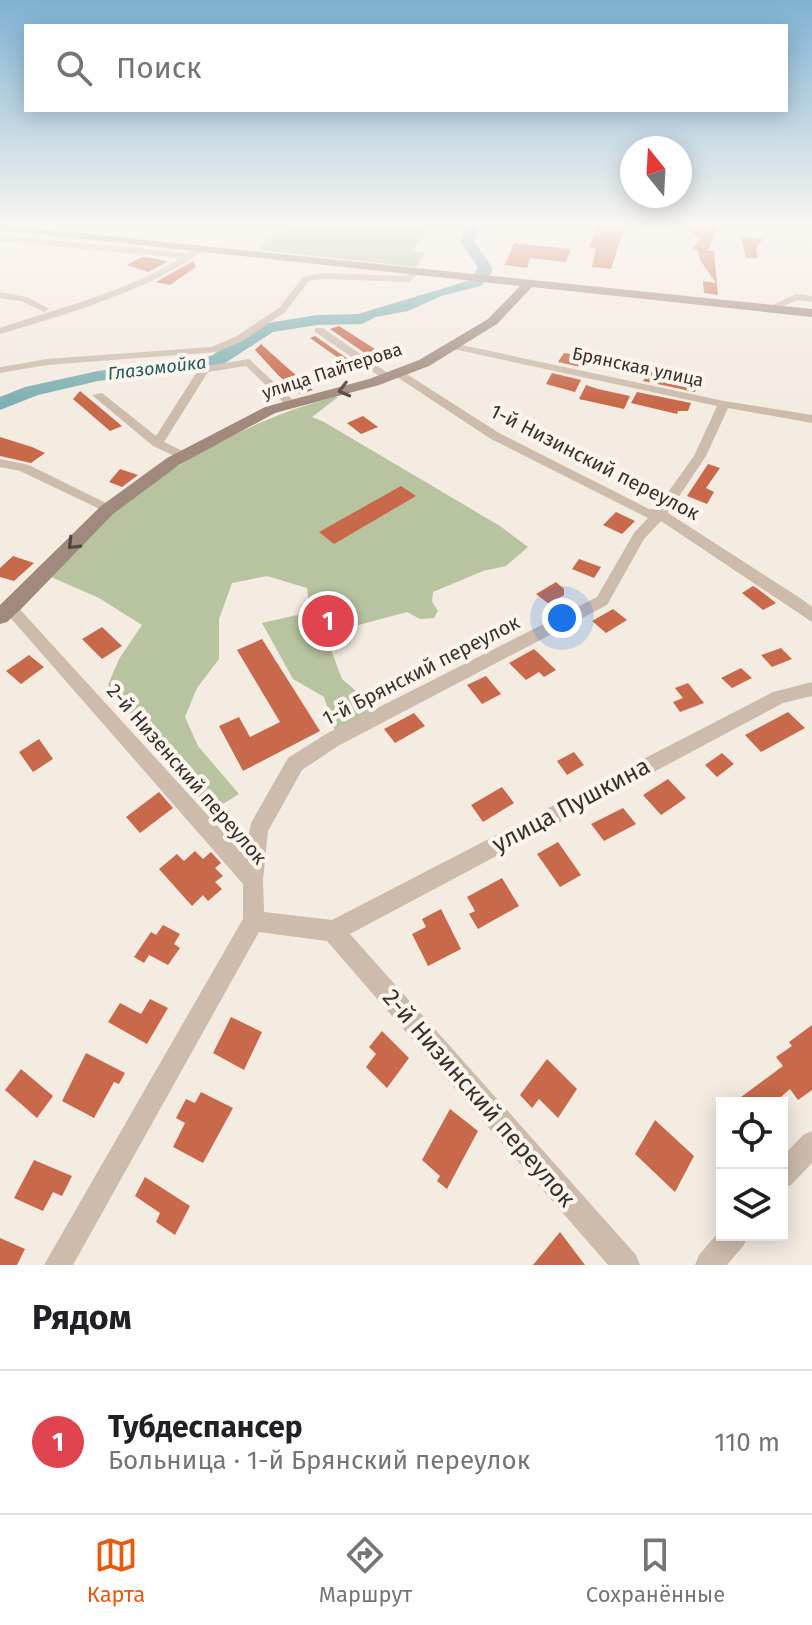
<!DOCTYPE html>
<html lang="ru">
<meta charset="utf-8">
<style>
body{margin:0;font-family:"Fira Sans",sans-serif;background:#f2f2f2;color:#202124}
.controls{position:absolute;right:24px;bottom:24px;display:grid;overflow:hidden;border-radius:0px;box-shadow:0 4px 20px #0003}
.controls button{width:72px;height:72px;display:grid;place-items:center;padding:0;border:0;border-bottom:2px solid #e0e0e0;background:#fff;color:#202124;font:40px sans-serif}
.compass{position:absolute;left:620px;top:136px;width:72px;height:72px;border-radius:50%;background:#fff;box-shadow:0 4px 20px #0003;rotate:342deg}
.you{position:absolute;left:562px;top:618px;width:28px;height:28px;margin:-20px;border:6px solid #fff;border-radius:50%;background:#1a73e8;box-shadow:0 0 0 12px #1a73e833}
.badge{display:grid;place-items:center;width:52px;height:52px;border-radius:50%;background:#ea580c;color:#fff;font-size:26px;font-weight:700}
.pin{position:absolute;translate:-50% -50%;border:4px solid #fff;box-shadow:0 2px 8px #0006}
.list{margin:0;padding:0;list-style:none}
h2{display:flex;justify-content:space-between;align-items:center;height:104px;margin:0;padding:0 32px;font-size:34px}
h2 small{font-size:26px;font-weight:400;color:#757577}
.list li{display:grid;grid-template-columns:52px 1fr auto;gap:24px;align-items:center;box-sizing:border-box;height:144px;padding:0 32px;border-top:2px solid #e0e0e0}
.list b{display:block;font-size:30px;white-space:nowrap}
.list p{margin:0;font-size:26px;white-space:nowrap;color:#757577}
.list em{font-size:26px;font-style:normal;color:#757577}
.icon{flex:none;width:44px;height:44px;fill:none;stroke:currentColor;stroke-width:2;stroke-linecap:round;stroke-linejoin:round}
.map{position:relative;flex:none;width:812px;height:1265px;overflow:hidden}
.search{position:absolute;background:#fff;box-shadow:0 4px 20px #0003;left:24px;right:24px;top:24px;height:88px;display:flex;align-items:center;gap:20px;box-sizing:border-box;padding:0 28px;border-radius:0px;color:#757577;font-size:30px}
.sheet{height:248px;background:#fff}
nav{display:flex;justify-content:space-around;align-items:center;box-sizing:border-box;height:112px;border-top:2px solid #e0e0e0;background:#fff;font-size:22px;color:#757577}
nav a{display:grid;justify-items:center;gap:4px}
nav .on{color:#ea580c}
.map>svg:first-child{display:block}
</style>
<div class="map">
<svg width="812" height="1265" viewBox="0 0 812 1265">
<rect width="100%" height="100%" fill="#f4ebe1"/>
<path fill="#b8c4a0" d="M296 225H433L413 251 425 253 416 267 260 250 261 243Z
M335 397H338L312 417 324 422 500 526 528 547 506 566 483 571 433 592 432 602 438 611 434 618 420 619 407 612 325 634 342 679 377 709 336 735 324 697 293 679 262 623 310 612 307 588 267 576 232 583 219 619V659L197 688 185 717 198 746 239 794 210 812 108 685 119 659 142 625 99 598 51 577C113 495 235 422 335 397Z"/>
<g fill="none" stroke-linecap="round" stroke-linejoin="round">
<path fill="#7fb0b2" fill-rule="evenodd" d="M465 225H479L474 242 492 267V272L481 286 441 296 408 311 376 317 362 324 317 325 273 332 222 365 98 381 38 395 0 410V397L25 387 98 371 211 356 262 324 317 315 358 314 471 280 478 267 460 242Z"/>
</g>
<path fill="#c8694b" d="M598 225H625L611 269 592 267 596 248 589 247Z
M713 225H718L708 251H714L718 295 704 293 703 281 716 283 700 260 699 252 693 248 700 240 689 228 709 229Z
M741 237 763 239 756 248 758 258H746Z
M514 243 571 249 566 262 530 258 527 268 505 265Z
M142 257 158 259 167 262 148 272 127 265Z
M193 261 196 267 170 285 156 282Z
M339 326 389 358 379 363 330 329Z
M315 336 364 370 358 372 310 338Z
M261 344 281 362 313 390 300 394 279 376 255 350Z
M564 353 590 357 585 368 558 362Z
M649 371 682 377 699 380 695 392 643 381Z
M552 373 581 380 575 392 546 384Z
M586 385 598 389 630 396 624 409 579 399Z
M80 391 122 426 110 431 73 399Z
M637 392 691 403 688 411H678L677 414 631 403Z
M363 416 378 427 361 434 347 423Z
M0 437 32 447 45 453 31 463 0 456Z
M708 464 720 468 706 488 714 492 707 504 687 496Z
M120 469 138 475 122 487 109 482Z
M401 486 416 496 334 544 319 532Z
M616 512 635 521 622 534 603 525Z
M13 556 34 563 14 581 0 577V568Z
M579 559 601 567 594 578 572 569Z
M556 582 564 589V595L549 604 536 594Z
M753 586 758 589 776 603 763 610 742 593Z
M613 609 627 620 606 633 592 621Z
M102 627 122 646 102 659 82 639Z
M262 639 320 731 243 771 219 726 239 717 250 737 280 722 237 650Z
M781 648 792 659 772 667 761 655Z
M534 649 556 670 544 677 539 672 526 680 509 663Z
M29 655 44 667 21 684 6 671Z
M741 668 752 678 732 688 721 678Z
M486 676 501 694 482 704 467 685Z
M688 683 704 703 680 712 673 702 683 698 675 688Z
M788 712 805 728 761 752 745 735Z
M414 713 425 726 395 743 384 729Z
M39 739 53 759 33 772 19 752Z
M574 752 584 765 567 775 557 761Z
M722 753 734 764 717 777 705 765Z
M668 779 686 798 661 815 643 795Z
M502 787 514 803 483 822 471 805Z
M159 792 173 808 140 833 126 817Z
M623 808 636 824 604 841 591 824Z
M558 842 581 875 560 887 537 854Z
M195 851 203 859 211 852 221 863 215 868 223 876 215 882 222 889 208 901 203 895 192 906 159 869 177 854 184 861Z
M502 878 519 906 478 929 469 914 475 911 467 897Z
M441 909 461 949 428 966 412 934 426 927 422 919Z
M163 925 180 934 174 944 180 948 168 965 149 955 144 963 134 957 151 932 156 935Z
M150 999 168 1008 147 1044 108 1022 120 1003 141 1014Z
M231 1017 262 1032 244 1070 213 1053Z
M812 1025V1090L798 1100 790 1089 774 1103H733L783 1066 776 1057 792 1046 789 1042Z
M382 1031 409 1058 387 1088 366 1067 376 1054 369 1047Z
M86 1053 125 1073 119 1084 114 1082 94 1118 62 1101Z
M547 1059 577 1089 558 1118 539 1099 532 1108 520 1095Z
M21 1069 53 1096 37 1118 5 1090Z
M201 1092 233 1108 203 1163 173 1147 185 1123 176 1118 186 1099 195 1103Z
M450 1109 478 1131 447 1189 437 1181 440 1176 422 1160Z
M655 1120 694 1156 675 1192 635 1154Z
M34 1160 72 1176 62 1196 53 1192 43 1211 14 1198Z
M145 1177 190 1206 175 1235 156 1222 160 1213 135 1196Z
M560 1232 585 1265H533Z
M0 1238 25 1249 17 1265H0Z"/>
<g fill="none" stroke-linecap="round" stroke-linejoin="round">
<path fill="#cdbbac" fill-rule="evenodd" d="M0 235 187 253 197 247 204 249C162 286 56 318 0 334V328C58 308 129 291 180 258L0 241Z
M412 270 420 272 409 282 324 279 309 281 285 312 243 341 217 352 47 365 0 373V367L47 359 211 347 235 337 279 308 303 277 324 273 407 276Z
M0 292 27 297 49 309 44 312 21 301 0 298Z
M796 294 812 296V302L797 300 772 311 764 309Z
M315 328H323L395 378 385 380 315 332Z
M457 344 724 401 812 415V423L728 408 706 456 668 513 800 598 812 607V622L661 521 644 539 607 605 338 746 302 770 268 831 263 880 264 912 332 920 773 692 812 682V696L783 703 350 934 636 1255 640 1265H608L327 941 259 932 73 1265H44L243 919V884L2 608 10 602 15 604 245 856 251 823 288 758 326 734 597 597 634 533 648 518 491 439 394 375V371H402L499 433 649 509H656L694 456 717 406 453 349 452 347Z
M249 359 296 403 286 405 246 366 208 372 164 442 187 453V459L183 460 153 446 92 395 102 393 156 436 200 367Z
M0 459 29 465 116 508 114 511H104L20 471 0 467Z
M812 1131V1163L791 1185 782 1189V1157L803 1135Z
M722 1228V1235H748L744 1245 727 1265H695L699 1255Z"/>
<path fill="#a18a7d" fill-rule="evenodd" d="M0 225 812 309V317L532 287 497 324 429 366 379 385 275 413 179 465 113 514 21 609 7 622 0 624V605L101 506 167 458 265 407 369 379 419 360 488 319 520 286 0 230Z"/>
</g>
<defs><path id="oneway-chevron" d="M-2-3.5L2.5 0L-2 3.5" fill="none" stroke-width="1.6" stroke-linecap="round" stroke-linejoin="round" transform="scale(2)"/></defs>
<g stroke="#544640">
<use href="#oneway-chevron" transform="translate(344 390) rotate(166)"/>
<use href="#oneway-chevron" transform="translate(73 544) rotate(135)"/>
</g>
<linearGradient id="sky" x2="0" y2="1"><stop stop-color="#7eb2d2"/><stop offset="0.56" stop-color="#faf6f2"/><stop offset="1" stop-color="#faf6f2" stop-opacity="0"/></linearGradient>
<rect width="812" height="402" fill="url(#sky)"/>
<g text-anchor="middle" stroke-width="8" stroke-linejoin="round" paint-order="stroke">
<g font-size="18" fill="#3b302b" stroke="#fbf5ee">
<text transform="translate(638 367) rotate(12)" y="6">Брянская улица</text>
<text transform="translate(332 371) rotate(-18)" y="6">улица Пайтерова</text>
</g>
<g font-size="18" font-style="italic" fill="#1f5a5e" stroke="#fbf5ee">
<text transform="translate(157 368) rotate(-7)" y="6">Глазомойка</text>
</g>
<g font-size="20" fill="#3b302b" stroke="#fbf5ee">
<text transform="translate(595 462) rotate(27)" y="7">1-й Низинский переулок</text>
<text transform="translate(421 670) rotate(-27)" y="7">1-й Брянский переулок</text>
<text transform="translate(187 774) rotate(49)" y="7">2-й Низенский переулок</text>
</g>
<g font-size="24" fill="#3b302b" stroke="#fbf5ee">
<text transform="translate(571 805) rotate(-28)" y="8">улица Пушкина</text>
<text transform="translate(479 1098) rotate(49)" y="8">2-й Низинский переулок</text>
</g>
</g>
</svg>
<div class="controls">
<button><svg class="icon" aria-label="locate" viewBox="0 0 24 24"><circle cx="12" cy="12" r="6"/><path d="M12 2v4M12 18v4M2 12h4M18 12h4"/></svg></button>
<button><svg class="icon" aria-label="layers" viewBox="0 0 24 24"><path d="M12 4l9 5-9 5-9-5zM3 14l9 5 9-5"/></svg></button>
</div>
<svg class="compass" viewBox="-18 -18 36 36"><path d="M0-13l5 13h-10z" fill="#e53935"/><path d="M0 13l5-13h-10z" fill="#757577"/></svg>
<div class="you"></div>
<div class="pin badge" style="left:328px;top:621px;background:#e0444e">1</div>
<div class="search"><svg class="icon" aria-label="search" viewBox="0 0 24 24"><circle cx="10" cy="10" r="6"/><path d="M15 15l6 6"/></svg>Поиск</div>
</div>
<section class="sheet">
<h2>Рядом<small></small></h2>
<ul class="list">
<li><span class="badge" style="background:#e0444e">1</span><div><b>Тубдеспансер</b><p>Больница · 1-й Брянский переулок</p></div><em>110 m</em></li>
</ul>
</section>
<nav>
<a class="on"><svg class="icon" aria-label="map" viewBox="0 0 24 24"><path d="M3 6l6-2 6 2 6-2v14l-6 2-6-2-6 2zM9 4v14M15 6v14"/></svg>Карта</a>
<a><svg class="icon" aria-label="directions" viewBox="0 0 24 24"><path d="M12 3l9 9-9 9-9-9zM9 14v-3h6M13 9l2 2-2 2"/></svg>Маршрут</a>
<a><svg class="icon" aria-label="saved" viewBox="0 0 24 24"><path d="M7 4h10v16l-5-4-5 4z"/></svg>Сохранённые</a>
</nav>
